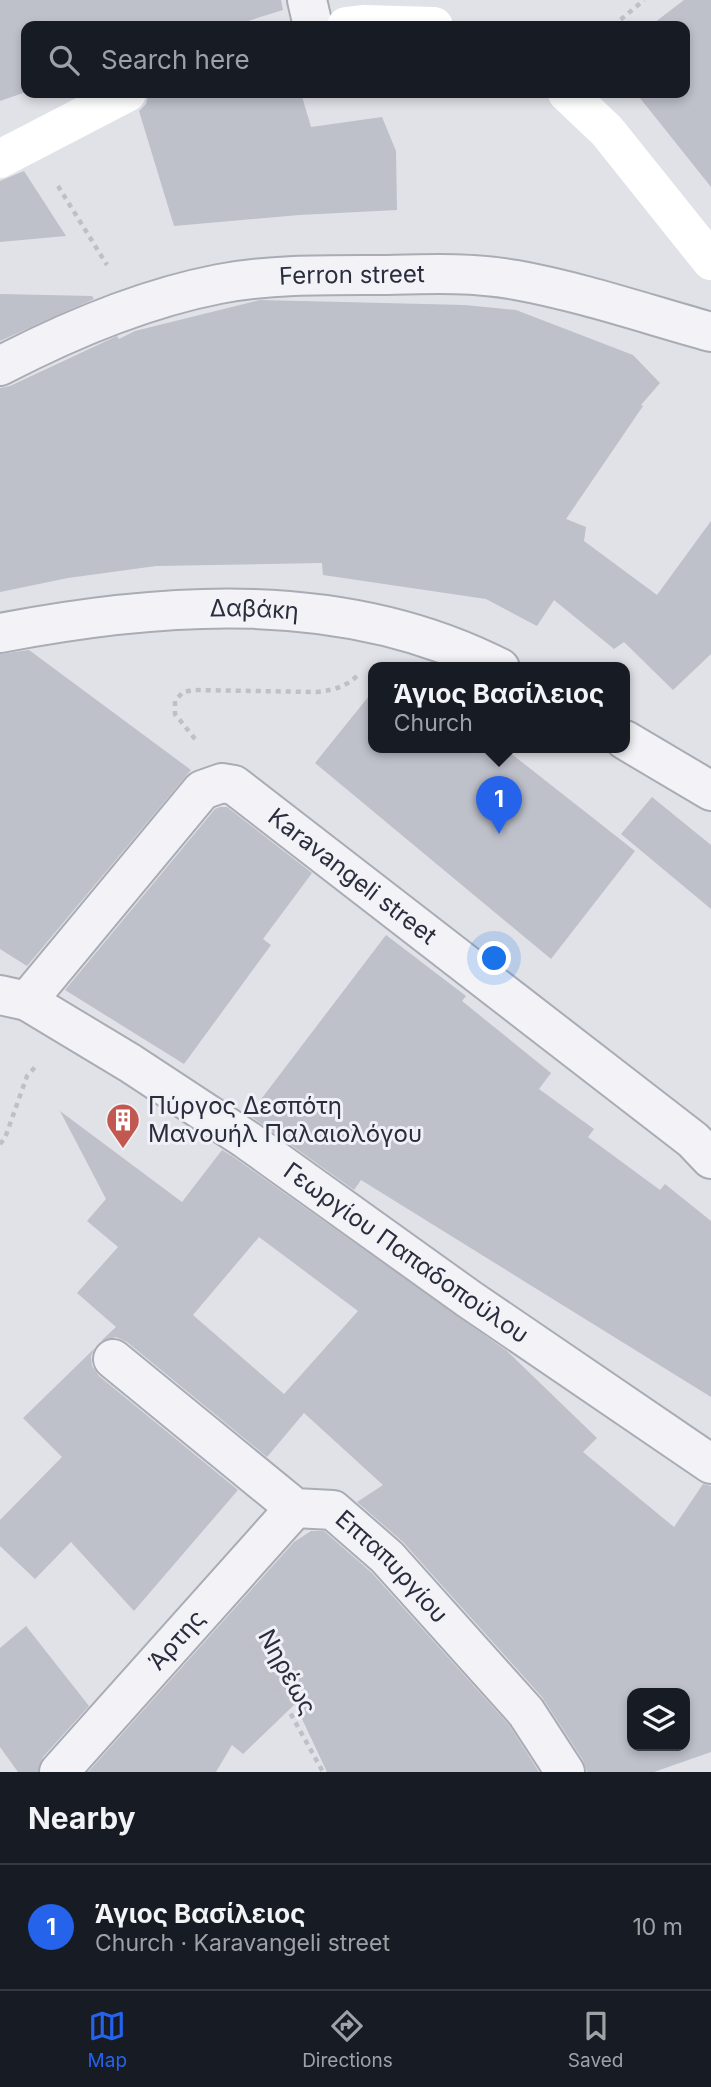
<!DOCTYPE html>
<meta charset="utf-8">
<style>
body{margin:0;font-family:Inter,sans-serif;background:#242831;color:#f1f3f6}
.controls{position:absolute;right:21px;bottom:21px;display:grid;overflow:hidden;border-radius:14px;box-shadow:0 4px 10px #0003}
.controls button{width:63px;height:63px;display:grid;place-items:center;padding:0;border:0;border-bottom:2px solid #363941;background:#171b24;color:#f1f3f6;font:35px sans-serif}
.you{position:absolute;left:495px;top:959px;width:24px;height:24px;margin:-18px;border:5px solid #fff;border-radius:50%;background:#1a73e8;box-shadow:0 0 0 10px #1a73e833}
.badge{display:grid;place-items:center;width:46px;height:46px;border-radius:50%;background:#2563eb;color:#fff;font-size:23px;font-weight:700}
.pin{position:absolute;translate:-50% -58px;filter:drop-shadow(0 2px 4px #0008)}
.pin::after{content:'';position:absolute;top:37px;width:24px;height:21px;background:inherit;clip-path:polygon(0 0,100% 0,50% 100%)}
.popup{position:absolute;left:368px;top:662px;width:262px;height:91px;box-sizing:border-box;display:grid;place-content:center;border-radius:14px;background:#171b24;filter:drop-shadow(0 2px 5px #0005);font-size:23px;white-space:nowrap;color:#9ea1a6}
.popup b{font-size:26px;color:#f1f3f6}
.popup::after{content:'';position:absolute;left:50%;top:100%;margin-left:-14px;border:14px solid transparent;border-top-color:#171b24}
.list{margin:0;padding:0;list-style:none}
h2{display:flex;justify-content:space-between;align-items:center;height:91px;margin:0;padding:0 28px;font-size:30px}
h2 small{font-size:23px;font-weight:400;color:#9ea1a6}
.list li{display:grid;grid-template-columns:46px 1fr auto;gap:21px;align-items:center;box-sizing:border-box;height:126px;padding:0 28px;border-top:2px solid #363941}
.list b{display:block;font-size:26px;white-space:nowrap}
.list p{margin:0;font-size:23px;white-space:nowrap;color:#9ea1a6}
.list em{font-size:23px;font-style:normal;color:#9ea1a6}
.icon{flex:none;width:38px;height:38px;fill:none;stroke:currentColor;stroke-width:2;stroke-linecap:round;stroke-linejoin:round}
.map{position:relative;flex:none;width:711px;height:1772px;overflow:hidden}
.search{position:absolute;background:#171b24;box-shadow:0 4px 10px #0003;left:21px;right:21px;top:21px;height:77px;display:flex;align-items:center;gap:18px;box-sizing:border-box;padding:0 24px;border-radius:14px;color:#9ea1a6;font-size:26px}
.sheet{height:217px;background:#171b24}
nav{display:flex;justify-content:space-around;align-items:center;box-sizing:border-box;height:98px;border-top:2px solid #363941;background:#171b24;font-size:19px;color:#9ea1a6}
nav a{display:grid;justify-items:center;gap:4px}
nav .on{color:#2563eb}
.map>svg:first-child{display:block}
</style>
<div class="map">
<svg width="711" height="1772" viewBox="0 0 711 1772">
<rect width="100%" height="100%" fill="#e0e2e8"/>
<path fill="#bec0ca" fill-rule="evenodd" d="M0 0H281L283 10 232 26H26V92L0 101Z
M684 0H711V187L636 93H685V26H650Z
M149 93H301L311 127 382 117 396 151 397 210 299 215 174 226 139 111 146 104Z
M24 171 66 236 0 242V181Z
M0 294 92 296 94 299 0 341Z
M260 300 465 305 516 310 633 355 660 383 641 405 643 406 566 519 586 527 584 541 657 595 711 521V654L673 690 624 642 614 649 554 600 537 626 486 599 323 575 322 563 156 566 68 578 0 592V388L10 386 117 336 119 339 135 331Z
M29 650 191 770 27 966 0 949V654Z
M373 691V748H504L635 851 551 959 315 763Z
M652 797 711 845V909L621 834Z
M220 807H227L312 873 263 939 271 945 184 1064 65 990 215 809Z
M386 935 466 996 462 1001 551 1073 539 1089 594 1129 588 1137 660 1190 665 1184 711 1221V1397L361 1180 354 1190 249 1115Z
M60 1111 182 1202 222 1150 235 1158 507 1351 597 1438 583 1452 674 1527 703 1484 711 1486V1752L654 1772H587L583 1760 542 1697 403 1542 357 1502 383 1485 304 1413 267 1457 127 1342 116 1337 101 1341 116 1327 77 1293 118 1247 87 1221 106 1199ZM259 1237 358 1311 284 1394 193 1315ZM632 1693H685V1746H632Z
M95 1348 91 1356 92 1366 99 1376 238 1490 134 1611 71 1542 35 1579 0 1546V1520L62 1457 23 1418Z
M311 1531H324L372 1573 509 1725 539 1772H327L295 1704 243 1754 232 1745 216 1772H88L294 1542Z
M26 1626 89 1706 43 1757 38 1772H18L0 1747V1648Z"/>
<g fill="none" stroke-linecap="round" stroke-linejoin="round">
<g stroke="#a9acb5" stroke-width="42">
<g id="street">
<path d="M307 0 313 26"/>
<path id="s1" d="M0 366C69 330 142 299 219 284 272 274 328 275 383 275 427 274 472 272 516 280 582 292 646 314 711 332"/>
<path id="s2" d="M0 633C166 601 345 589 500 668"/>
<path d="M625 740 711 791"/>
<path id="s3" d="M0 995 27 1001 130 1063 247 1140 469 1299 711 1464"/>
<path id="s4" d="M27 1001 202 790 222 783 234 785 693 1140 711 1159"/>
<path id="s5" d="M113 1359 295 1508 333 1510 387 1557 526 1712 565 1772"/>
<path id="s6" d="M59 1772 295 1508"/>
</g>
</g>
<path stroke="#bfc0c7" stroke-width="4.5" stroke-dasharray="5 5" stroke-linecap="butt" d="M613 26 644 0
M58 186 107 265
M195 739 175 714V701L183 692 193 690 317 692C335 690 348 686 360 673
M0 1144 5 1138 27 1076 36 1066
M247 1635 323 1772"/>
<use href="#street" stroke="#f3f3f7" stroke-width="38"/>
<path stroke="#fff" stroke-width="38" d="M346 26 363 24 434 26
M567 93 607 131 711 261
M0 159 127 93"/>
</g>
<defs>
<g id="building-pin" transform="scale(1.75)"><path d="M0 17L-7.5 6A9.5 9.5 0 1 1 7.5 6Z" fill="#c25950" stroke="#f0f1f6"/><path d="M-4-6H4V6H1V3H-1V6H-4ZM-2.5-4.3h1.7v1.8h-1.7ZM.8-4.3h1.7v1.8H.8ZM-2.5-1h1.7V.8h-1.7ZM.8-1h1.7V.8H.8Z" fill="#fff"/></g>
</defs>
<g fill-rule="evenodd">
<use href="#building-pin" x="123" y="1120"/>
</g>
<g text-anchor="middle" stroke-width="6" stroke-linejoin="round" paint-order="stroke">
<g font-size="24" fill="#2a2d3e" stroke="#f0f1f6">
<text dy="8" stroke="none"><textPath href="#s1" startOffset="368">Ferron street</textPath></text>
<text dy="8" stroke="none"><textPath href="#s2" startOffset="256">Δαβάκη</textPath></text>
<text dy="8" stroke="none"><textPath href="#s4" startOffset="457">Karavangeli street</textPath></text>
<text dy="8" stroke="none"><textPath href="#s3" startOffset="483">Γεωργίου Παπαδοπούλου</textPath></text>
<text dy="8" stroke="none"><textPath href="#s5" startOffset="355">Επταπυργίου</textPath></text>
<text dy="8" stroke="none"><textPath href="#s6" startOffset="177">Άρτης</textPath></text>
<text transform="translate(287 1672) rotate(61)" y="8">Νηρέως</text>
</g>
<g font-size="24" fill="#2a2d3e" stroke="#f0f1f6" text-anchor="start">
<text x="148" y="1114">Πύργος Δεσπότη<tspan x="148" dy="28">Μανουήλ Παλαιολόγου</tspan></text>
</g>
</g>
</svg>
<div class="controls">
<button><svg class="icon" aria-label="layers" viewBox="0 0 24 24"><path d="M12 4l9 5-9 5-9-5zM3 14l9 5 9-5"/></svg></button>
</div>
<div class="you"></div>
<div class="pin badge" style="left:499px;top:834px">1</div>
<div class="popup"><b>Άγιος Βασίλειος</b>Church</div>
<div class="search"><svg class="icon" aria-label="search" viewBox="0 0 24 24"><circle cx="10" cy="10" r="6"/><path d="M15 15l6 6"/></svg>Search here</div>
</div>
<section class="sheet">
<h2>Nearby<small></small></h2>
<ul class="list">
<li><span class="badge">1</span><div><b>Άγιος Βασίλειος</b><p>Church · Karavangeli street</p></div><em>10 m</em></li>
</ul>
</section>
<nav>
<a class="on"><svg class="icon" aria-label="map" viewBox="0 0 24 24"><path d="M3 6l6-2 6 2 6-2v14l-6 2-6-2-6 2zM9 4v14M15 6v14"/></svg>Map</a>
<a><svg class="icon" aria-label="directions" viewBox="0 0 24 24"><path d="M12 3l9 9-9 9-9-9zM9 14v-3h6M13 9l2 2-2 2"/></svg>Directions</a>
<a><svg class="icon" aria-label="saved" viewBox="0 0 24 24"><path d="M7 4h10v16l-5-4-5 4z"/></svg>Saved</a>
</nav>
